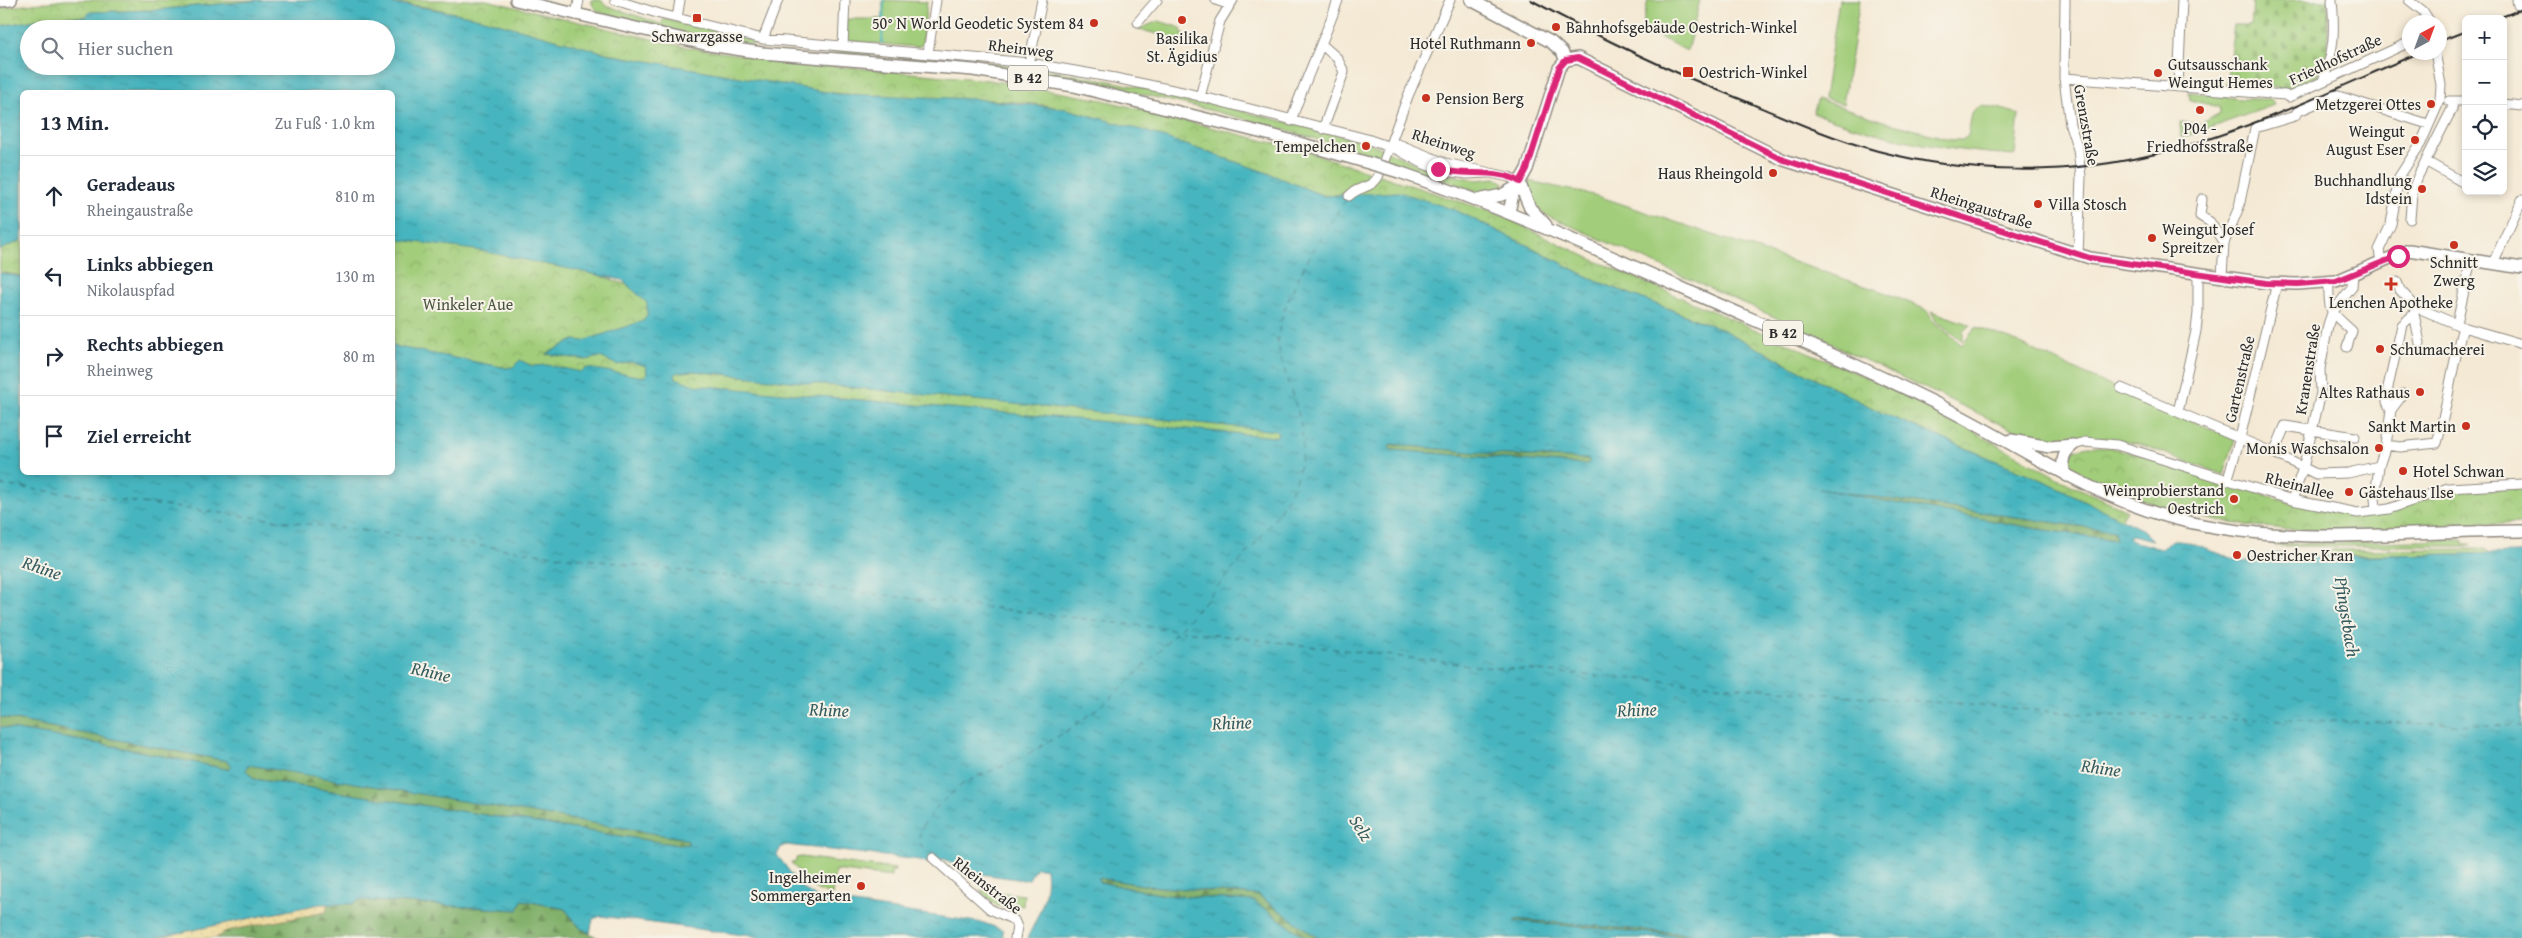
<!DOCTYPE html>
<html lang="de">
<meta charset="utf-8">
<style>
body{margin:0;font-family:"Gentium Book Plus",serif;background:#f6f6f7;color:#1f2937}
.controls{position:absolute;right:15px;top:15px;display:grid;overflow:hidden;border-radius:8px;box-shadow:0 2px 8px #0003}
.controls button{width:45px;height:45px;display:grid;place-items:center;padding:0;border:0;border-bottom:1px solid #e0e1e3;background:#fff;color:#1f2937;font:25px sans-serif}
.compass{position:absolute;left:2402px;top:15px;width:45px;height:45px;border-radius:50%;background:#fff;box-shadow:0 2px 8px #0003;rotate:41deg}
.stop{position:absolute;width:15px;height:15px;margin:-11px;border:4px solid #db2777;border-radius:50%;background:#fff}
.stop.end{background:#db2777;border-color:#fff;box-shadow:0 1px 5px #0008}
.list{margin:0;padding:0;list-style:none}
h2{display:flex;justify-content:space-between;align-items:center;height:65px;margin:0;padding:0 20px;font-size:21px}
h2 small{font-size:16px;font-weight:400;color:#747a83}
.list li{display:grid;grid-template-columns:32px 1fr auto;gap:15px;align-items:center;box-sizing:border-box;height:80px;padding:0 20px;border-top:1px solid #e0e1e3}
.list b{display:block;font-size:19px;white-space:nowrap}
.list p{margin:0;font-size:16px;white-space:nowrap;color:#747a83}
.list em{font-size:16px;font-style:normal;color:#747a83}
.icon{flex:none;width:28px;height:28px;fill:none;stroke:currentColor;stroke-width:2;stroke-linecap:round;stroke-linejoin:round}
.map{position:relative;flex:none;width:2522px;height:938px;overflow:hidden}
.search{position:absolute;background:#fff;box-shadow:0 2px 8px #0003;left:20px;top:20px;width:375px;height:55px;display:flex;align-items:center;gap:12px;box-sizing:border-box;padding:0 18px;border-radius:28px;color:#747a83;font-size:19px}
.panel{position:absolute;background:#fff;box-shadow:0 2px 8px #0003;left:20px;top:90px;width:375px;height:385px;border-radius:8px}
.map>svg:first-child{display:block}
</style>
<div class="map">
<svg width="2522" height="938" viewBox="0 0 2522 938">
<defs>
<pattern id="forest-firs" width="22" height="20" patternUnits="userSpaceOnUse" patternTransform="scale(1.25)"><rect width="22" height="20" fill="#81b06a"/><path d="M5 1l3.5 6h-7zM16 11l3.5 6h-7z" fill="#6a8f57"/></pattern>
<pattern id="sand-dots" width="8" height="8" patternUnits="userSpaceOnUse" patternTransform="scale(1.25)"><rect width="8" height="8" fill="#eeda9e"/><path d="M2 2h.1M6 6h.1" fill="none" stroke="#cb8" stroke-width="1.8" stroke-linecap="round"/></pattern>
<pattern id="cemetery-stones" width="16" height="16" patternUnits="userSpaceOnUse" patternTransform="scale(1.25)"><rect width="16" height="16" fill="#a2cd7a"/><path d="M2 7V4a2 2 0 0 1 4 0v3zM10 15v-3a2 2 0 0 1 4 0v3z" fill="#8cb06a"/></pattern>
<pattern id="park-crowns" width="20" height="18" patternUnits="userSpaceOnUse" patternTransform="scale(1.25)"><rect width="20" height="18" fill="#a2cd7a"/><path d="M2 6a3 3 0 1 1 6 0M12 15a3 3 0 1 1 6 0" fill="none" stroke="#8cb06a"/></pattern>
<pattern id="water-ripples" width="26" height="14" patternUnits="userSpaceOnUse" patternTransform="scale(1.25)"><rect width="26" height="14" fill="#46b5bf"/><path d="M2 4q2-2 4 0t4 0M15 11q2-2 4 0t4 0" fill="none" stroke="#3b939b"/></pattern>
</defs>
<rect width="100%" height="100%" fill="#f7f3e8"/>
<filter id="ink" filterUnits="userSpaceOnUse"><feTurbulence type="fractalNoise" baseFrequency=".02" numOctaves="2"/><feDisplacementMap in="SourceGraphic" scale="10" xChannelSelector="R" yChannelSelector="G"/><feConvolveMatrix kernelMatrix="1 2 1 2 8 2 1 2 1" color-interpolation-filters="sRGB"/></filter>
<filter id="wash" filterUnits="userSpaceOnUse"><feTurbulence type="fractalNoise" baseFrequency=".0096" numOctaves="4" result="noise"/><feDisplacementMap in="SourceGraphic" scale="20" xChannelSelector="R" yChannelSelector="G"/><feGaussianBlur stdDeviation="1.12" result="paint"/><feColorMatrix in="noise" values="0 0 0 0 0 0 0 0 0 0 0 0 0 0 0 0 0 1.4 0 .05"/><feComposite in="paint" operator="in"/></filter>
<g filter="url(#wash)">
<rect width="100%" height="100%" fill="#f4e9d4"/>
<path fill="#a2cd7a" stroke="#667c52" d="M591 0H601L605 5 661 24 664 19 768 43 1033 67 1100 79 1181 96 1367 142 1432 171 1477 180 1496 178 1504 183 1503 191 1485 194C1285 123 1075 68 863 54 786 49 708 42 634 21 623 18 607 17 598 11 594 8 592 5 591 0Z
M883 0 927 2 922 45 916 47 849 41 846 38V19H883Z
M1648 0H1700L1687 51 1642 28Z
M1839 0H1860L1843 104 1824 98Z
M1159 21 1181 28 1182 33 1186 34 1183 41 1138 29Z
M2189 92 2241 99H2271L2274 105 2181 138 2180 122 2201 124 2220 113V107L2190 100Z
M1818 99 1889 123 1953 140H1962L1968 136 1972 113 1976 108C1989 103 2006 111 2019 114L2015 155C1938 150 1885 139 1813 113Z
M1529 181 1598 196 1886 293 1927 310 1933 321 1962 345 1976 327 2010 339 2119 390 2235 439 2224 475 2145 446 2109 438 2064 442 2037 438 2009 428 1772 316 1542 213C1532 203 1529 195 1529 181Z
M1931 311 1971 325 1963 331V341L1936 321Z
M2463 540 2464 544H2471V546H2275L2272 544Z
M2485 549 2490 554 2332 555H2326L2324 550Z
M801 857 895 869V871H891V877L835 870 832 895C812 892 802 877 791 862H795L796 858Z
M979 890 1024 895 1023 906 1018 905V908L997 906Z"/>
<path fill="url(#forest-firs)" stroke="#566e4a" d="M1391 444 1490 454 1588 459 1590 462 1587 465 1572 464 1392 450 1388 448Z
M1800 486 2114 531 2116 540 2037 529Z
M0 717 227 761 232 766 230 769H226L118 747 0 727Z
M248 764 681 838 688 841V845H678L254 779 246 770Z
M1098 878 1150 886 1258 895 1318 938H1306L1254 901 1164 895 1099 882Z
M359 900 518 910 522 900 565 909 580 928 598 938H216L226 931 326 912 328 902 352 904Z
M1515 919 1736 938H1706L1514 921Z"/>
<path fill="url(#sand-dots)" stroke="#8c8264" d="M328 902 326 912 226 931 216 938H154Z"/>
<path fill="url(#cemetery-stones)" stroke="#667c52" d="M2243 0H2328V48L2318 76 2293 89 2256 86 2255 89 2226 87 2234 25H2251L2253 1Z"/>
<path fill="url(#park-crowns)" stroke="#667c52" d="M66 0H262L153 10 90 12 86 17H54L0 26V8Z
M366 0H486L686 47 789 62 989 80 1103 100 1309 152 1498 214 1589 258 1910 396 2067 483 2127 510 2121 520 2049 483 1882 413 1721 329 1596 281 1535 249 1452 209 1339 194C1322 200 1303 187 1287 181 1223 156 1157 135 1092 116 1001 89 905 105 813 90 747 79 676 69 610 54 529 35 450 4 366 0Z
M22 224V276L0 272V229Z
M392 236 467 247 575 267 642 290 653 312 694 371 1189 419 1280 426 1281 437 1237 435 521 370 393 349Z
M2088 446 2107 447 2155 458 2277 499 2357 516 2376 515 2453 491 2522 488V523C2418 527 2307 540 2204 518 2158 508 2115 491 2073 471L2067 461 2074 450Z"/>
<path fill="url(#water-ripples)" stroke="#387075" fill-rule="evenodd" d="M262 0H366L427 8 476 17 613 55 838 94 978 99 1067 109 1148 132 1265 172 1324 196 1399 192 1452 209 1535 249 1596 281 1721 329 1882 413 2049 483 2143 530 2153 540 2132 535 2128 537 2131 541 2162 548 2173 540H2181L2243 562 2280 552 2282 559 2286 560 2324 556 2522 553V938H1736L1515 919 1514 921 1706 938H1318L1258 895 1150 886 1098 878 1099 882 1164 895 1254 901 1306 938H1027C1039 915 1049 895 1046 869L1036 867 1029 879 1024 880 967 872 944 859 930 861V864L920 860 786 845 781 847 777 855 802 888 819 899 984 923 1003 930V938H762L745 934 743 935 601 916 593 919 590 933 580 928 565 909 522 900 518 910 359 900 352 904H320L154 938H0V727L118 747 226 769H230L232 766 227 761 0 717V273L22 277V472H392L393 346 507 368 513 367 520 360 532 366 547 365 581 372 587 368 644 377 647 373 646 366 631 362 617 365 600 357 586 360 546 354 574 340 583 341 643 321 647 316V303L622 280 482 251 393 239 392 92H22V240L0 250V26L54 17H86L90 12 153 10ZM29 29H386V66H29ZM692 371 1276 431 1278 434 1276 437 694 385 676 378 675 376 676 373ZM1391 444 1490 454 1588 459 1590 462 1587 464H1572L1392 450 1389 448ZM1819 489 2114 531 2116 540 2037 529ZM248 765 681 838 688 841V844L678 845 254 779 246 770Z"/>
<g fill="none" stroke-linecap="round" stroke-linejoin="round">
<path stroke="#46b5bf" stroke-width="2" d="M882 43 884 0"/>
<path stroke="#345b5f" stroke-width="1" stroke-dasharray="6 5" stroke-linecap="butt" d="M0 485 600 561 1485 667 2097 715 2522 726
M931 856C926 851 919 845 919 838 920 821 951 791 965 783 980 775 996 769 1012 762 1032 752 1053 740 1071 728 1093 713 1115 694 1134 676 1163 648 1190 618 1216 588 1249 550 1296 506 1302 452 1306 422 1290 394 1283 365 1281 359 1279 351 1278 344 1276 305 1324 231 1347 198"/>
</g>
</g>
<g filter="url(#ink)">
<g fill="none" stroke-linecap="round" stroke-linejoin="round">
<g stroke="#908a80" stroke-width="11">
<path id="minor" d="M615 0 660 14 763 39 1029 63 1115 78 1187 93 1367 139 1398 150 1424 164 1443 171 1467 174 1490 173
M1216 0 1230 5
M2065 0 2064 78 2070 125 2078 149 2081 177 2078 255
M2409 0 2423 11 2430 22
M2517 0 2518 5
M576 15 579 0
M677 18 680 0
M1138 22 1157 0
M763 39 778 0
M1321 44 1337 58 1344 72 1323 129
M843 46 845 0
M928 53 936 0
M1029 63 1042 0
M2064 78 2285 95 2289 97
M2323 81C2334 50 2335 32 2332 0
M2178 87 2182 0
M1200 97 1220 21 1233 0
M2289 97 2410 42
M2449 101H2466
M2503 104 2522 106
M1291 121C1305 79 1324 41 1338 0
M1398 144 1445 163 1509 177 1519 182
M2427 162 2466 184
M1349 196C1358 186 1371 189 1378 177L1408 96 1450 0
M2202 199 2200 216 2210 222 2224 243
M2410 219 2412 193 2418 176 2452 109 2453 101
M2381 262 2379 250 2391 224 2399 177 2421 143 2440 100 2441 85 2435 52
M2493 263 2522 200
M2222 276 2224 243 2239 207 2255 128 2295 116 2297 112 2335 95 2428 124
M2329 282C2328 313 2330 311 2352 331L2347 347
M2397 282 2400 290 2416 307 2463 327 2522 344
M2414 314 2420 343
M2457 323 2471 259
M2121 388 2274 453 2316 474 2348 473 2379 466
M2391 410 2403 394
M2178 412 2196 331 2198 313V273
M2073 445 2085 442 2117 445 2292 500 2358 513 2389 509 2448 488 2522 484
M2386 445 2400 447 2437 443C2448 404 2452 365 2463 327
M2274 453 2285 426 2355 437
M2227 481 2240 438 2277 283
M2292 500 2303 468 2321 393 2320 369 2328 325 2332 313 2352 287 2353 274
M2376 511 2375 497 2379 466 2386 445 2391 410 2387 402 2388 387 2402 325 2414 314 2416 307
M933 858 990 909 1014 920 1017 927 1015 938"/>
</g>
<g stroke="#908a80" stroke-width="14">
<path id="major" d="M516 0 709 45 762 53 973 70 1074 86 1275 136 1372 164
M1471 0 1551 42 1562 52 1566 60
M0 1 11 0
M1399 172C1501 207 1597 250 1695 294 1772 328 1850 361 1925 398 2011 439 2087 497 2180 520 2293 548 2407 531 2522 531
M1519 182 1530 208 1546 225
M1478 200 1502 195 1516 187
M1509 212 1513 194 1527 169 1559 68 1566 60 1578 58 1784 160 2090 258 2266 283 2298 284 2336 281 2409 250 2522 268
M2011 440 2050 447 2073 445
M2067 476C2060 464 2062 453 2073 445"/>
</g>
<use href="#minor" stroke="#fff" stroke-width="9"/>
<use href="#major" stroke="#fff" stroke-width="11"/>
<path stroke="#2b2b2b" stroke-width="2" d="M1531 0C1600 38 1671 72 1745 101 1788 119 1833 139 1878 151 1970 175 2067 176 2160 153 2249 131 2336 88 2421 52
M2496 19 2522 9
M2440 41 2466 31"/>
<g stroke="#908a80" stroke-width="14" stroke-linecap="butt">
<path id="major-bridge" d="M1372 164 1399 172"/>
</g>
<use href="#major-bridge" stroke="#fff" stroke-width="11"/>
</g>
</g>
<g fill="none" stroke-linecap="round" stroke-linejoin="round" filter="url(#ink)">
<path stroke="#db2777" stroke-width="6" d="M1438 169C1463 177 1500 168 1520 182L1527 169 1559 68 1566 60 1578 58 1784 160 2090 258 2266 283 2298 284 2336 281 2398 256"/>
</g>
<g fill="#c8321e" stroke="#f7f3e8" stroke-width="2">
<rect x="692" y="13" width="10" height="10" rx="2.5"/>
<circle cx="1182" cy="20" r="5"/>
<circle cx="1094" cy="23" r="5"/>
<circle cx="1556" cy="27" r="5"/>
<circle cx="1531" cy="43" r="5"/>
<rect x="1682" y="66" width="12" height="12" rx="2.5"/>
<circle cx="2158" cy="73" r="5"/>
<circle cx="1426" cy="98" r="5"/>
<circle cx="2431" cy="104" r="5"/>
<circle cx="2200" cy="110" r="5"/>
<circle cx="2415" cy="140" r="5"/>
<circle cx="1366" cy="146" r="5"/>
<circle cx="1773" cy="173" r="5"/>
<circle cx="2422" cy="189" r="5"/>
<circle cx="2038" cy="204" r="5"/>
<circle cx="2152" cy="238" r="5"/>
<circle cx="2454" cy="245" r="5"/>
<path d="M2388.5 276.5h5v5h5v5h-5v5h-5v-5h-5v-5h5z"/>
<circle cx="2380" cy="349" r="5"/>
<circle cx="2420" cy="392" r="5"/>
<circle cx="2466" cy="426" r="5"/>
<circle cx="2379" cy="448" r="5"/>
<circle cx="2403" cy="471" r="5"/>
<circle cx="2349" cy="492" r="5"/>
<circle cx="2234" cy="499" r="5"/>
<circle cx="2237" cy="555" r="5"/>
<circle cx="861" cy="886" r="5"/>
</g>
<g text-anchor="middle" stroke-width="4" stroke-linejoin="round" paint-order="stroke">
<g fill="#f7f3e8" stroke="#686764" stroke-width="1">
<rect x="1008" y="65.5" width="40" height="25" rx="4"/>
<rect x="1763" y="320.5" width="40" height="25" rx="4"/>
</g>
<g font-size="15" font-weight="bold" fill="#2b2b2b">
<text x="1028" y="83">B 42</text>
<text x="1783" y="338">B 42</text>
</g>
<g font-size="16" fill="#2b2b2b" stroke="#f7f3e8" text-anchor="end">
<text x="1084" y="29">50° N World Geodetic System 84</text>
<text x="1566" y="33" text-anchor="start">Bahnhofsgebäude Oestrich-Winkel</text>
<text x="697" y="42" text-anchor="middle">Schwarzgasse</text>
<text x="1182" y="44" text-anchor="middle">Basilika<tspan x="1182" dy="18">St. Ägidius</tspan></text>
<text x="1521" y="49">Hotel Ruthmann</text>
<text x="2168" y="70" text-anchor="start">Gutsausschank<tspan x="2168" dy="18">Weingut Hemes</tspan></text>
<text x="1699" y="78" text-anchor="start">Oestrich-Winkel</text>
<text x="1436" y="104" text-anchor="start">Pension Berg</text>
<text x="2421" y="110">Metzgerei Ottes</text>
<text x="2200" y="134" text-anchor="middle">P04 -<tspan x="2200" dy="18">Friedhofsstraße</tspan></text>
<text x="2405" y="137">Weingut<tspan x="2405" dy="18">August Eser</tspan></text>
<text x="1356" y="152">Tempelchen</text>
<text x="1763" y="179">Haus Rheingold</text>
<text x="2412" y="186">Buchhandlung<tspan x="2412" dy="18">Idstein</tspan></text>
<text x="2048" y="210" text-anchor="start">Villa Stosch</text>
<text x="2162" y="235" text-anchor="start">Weingut Josef<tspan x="2162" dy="18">Spreitzer</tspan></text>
<text x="2454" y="268" text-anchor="middle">Schnitt<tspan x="2454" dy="18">Zwerg</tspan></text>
<text x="2391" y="308" text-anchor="middle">Lenchen Apotheke</text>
<text x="2390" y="355" text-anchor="start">Schumacherei</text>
<text x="2410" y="398">Altes Rathaus</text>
<text x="2456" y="432">Sankt Martin</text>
<text x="2369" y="454">Monis Waschsalon</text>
<text x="2413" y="477" text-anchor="start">Hotel Schwan</text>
<text x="2224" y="496">Weinprobierstand<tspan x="2224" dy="18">Oestrich</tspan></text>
<text x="2359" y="498" text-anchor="start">Gästehaus Ilse</text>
<text x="2247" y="561" text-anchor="start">Oestricher Kran</text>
<text x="851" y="883">Ingelheimer<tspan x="851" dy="18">Sommergarten</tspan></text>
</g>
<g font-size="16" fill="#2b2b2b" stroke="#f7f3e8">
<text transform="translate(1021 48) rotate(7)" y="6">Rheinweg</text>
<text transform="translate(2335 59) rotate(-25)" y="6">Friedhofstraße</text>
<text transform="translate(2087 125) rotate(80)" y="6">Grenzstraße</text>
<text transform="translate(1444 143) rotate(18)" y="6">Rheinweg</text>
<text transform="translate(1982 207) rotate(18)" y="6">Rheingaustraße</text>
<text transform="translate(2307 369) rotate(-81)" y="6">Kranenstraße</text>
<text transform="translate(2239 379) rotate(-77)" y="6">Gartenstraße</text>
<text transform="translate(2300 485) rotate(14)" y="6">Rheinallee</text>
<text transform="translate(988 885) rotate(38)" y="6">Rheinstraße</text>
</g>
<g font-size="16" fill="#49543f" stroke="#f7f3e8">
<text x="468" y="310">Winkeler Aue</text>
</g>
<g font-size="18" font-style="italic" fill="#345b5f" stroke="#f7f3e8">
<text transform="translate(42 568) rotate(19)" y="6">Rhine</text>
<text transform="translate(2347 617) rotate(81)" y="6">Pfingstbach</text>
<text transform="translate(431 672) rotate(13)" y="6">Rhine</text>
<text transform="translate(829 710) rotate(2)" y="6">Rhine</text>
<text transform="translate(1637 710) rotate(-2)" y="6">Rhine</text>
<text transform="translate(1232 723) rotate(-2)" y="6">Rhine</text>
<text transform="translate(2101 768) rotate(8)" y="6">Rhine</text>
<text transform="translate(1361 828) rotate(58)" y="6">Selz</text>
</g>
</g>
</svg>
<div class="controls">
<button>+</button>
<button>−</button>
<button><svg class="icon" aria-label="locate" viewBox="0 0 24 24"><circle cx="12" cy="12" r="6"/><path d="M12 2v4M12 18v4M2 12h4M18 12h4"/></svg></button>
<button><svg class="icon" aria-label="layers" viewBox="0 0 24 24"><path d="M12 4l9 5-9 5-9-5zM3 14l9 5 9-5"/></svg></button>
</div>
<svg class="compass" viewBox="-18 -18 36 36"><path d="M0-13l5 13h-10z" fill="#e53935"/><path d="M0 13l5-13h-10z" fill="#747a83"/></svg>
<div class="stop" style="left:2398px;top:256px"></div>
<div class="stop end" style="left:1438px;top:169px"></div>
<div class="search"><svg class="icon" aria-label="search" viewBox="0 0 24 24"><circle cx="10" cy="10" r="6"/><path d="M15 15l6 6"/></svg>Hier suchen</div>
<section class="panel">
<h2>13 Min.<small>Zu Fuß · 1.0 km</small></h2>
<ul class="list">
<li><svg class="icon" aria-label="ahead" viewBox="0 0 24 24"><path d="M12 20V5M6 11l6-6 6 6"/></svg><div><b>Geradeaus</b><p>Rheingaustraße</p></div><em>810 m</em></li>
<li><svg class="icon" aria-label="left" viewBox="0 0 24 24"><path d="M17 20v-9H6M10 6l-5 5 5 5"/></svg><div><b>Links abbiegen</b><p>Nikolauspfad</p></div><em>130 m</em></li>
<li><svg class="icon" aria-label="right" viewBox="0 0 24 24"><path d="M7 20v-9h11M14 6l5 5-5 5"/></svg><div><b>Rechts abbiegen</b><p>Rheinweg</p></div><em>80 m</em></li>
<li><svg class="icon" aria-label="arrive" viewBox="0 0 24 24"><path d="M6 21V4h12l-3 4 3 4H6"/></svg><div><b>Ziel erreicht</b></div></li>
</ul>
</section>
</div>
